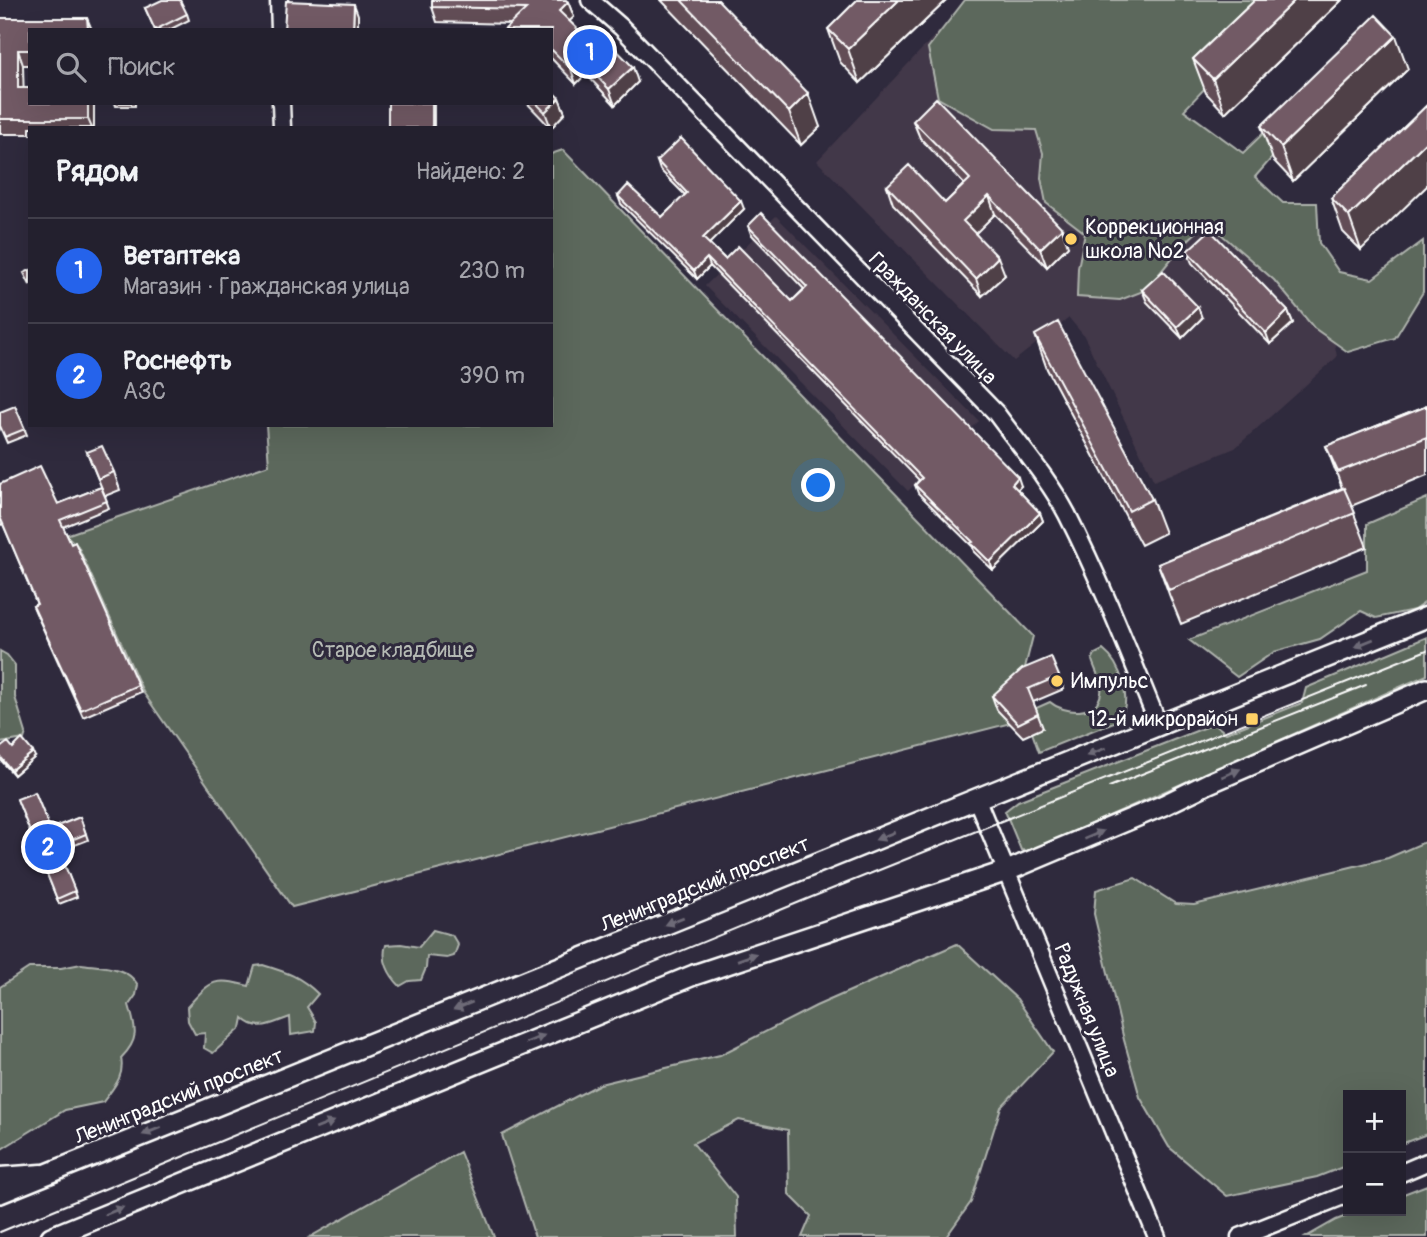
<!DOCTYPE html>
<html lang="ru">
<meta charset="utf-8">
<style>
body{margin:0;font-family:Pangolin,sans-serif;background:#2f2d3a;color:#f1f3f6}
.controls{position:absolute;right:21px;bottom:21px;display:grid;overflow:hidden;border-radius:0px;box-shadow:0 7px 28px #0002}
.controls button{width:63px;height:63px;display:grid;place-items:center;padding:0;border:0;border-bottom:2px solid #403e4a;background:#23202e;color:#f1f3f6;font:35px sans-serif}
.you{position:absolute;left:819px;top:486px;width:24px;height:24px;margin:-18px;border:5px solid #fff;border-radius:50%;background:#1a73e8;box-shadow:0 0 0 10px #1a73e833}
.badge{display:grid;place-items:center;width:46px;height:46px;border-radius:50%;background:#2563eb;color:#fff;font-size:23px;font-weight:700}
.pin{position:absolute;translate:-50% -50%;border:4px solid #fff;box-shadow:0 2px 7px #0006}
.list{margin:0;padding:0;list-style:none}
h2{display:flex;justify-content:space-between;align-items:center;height:91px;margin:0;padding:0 28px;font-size:30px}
h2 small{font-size:23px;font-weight:400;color:#a3a3aa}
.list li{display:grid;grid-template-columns:46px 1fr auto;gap:21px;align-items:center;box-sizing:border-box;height:105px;padding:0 28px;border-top:2px solid #403e4a}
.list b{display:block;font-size:26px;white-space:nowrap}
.list p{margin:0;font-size:23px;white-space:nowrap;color:#a3a3aa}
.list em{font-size:23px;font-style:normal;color:#a3a3aa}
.icon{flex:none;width:38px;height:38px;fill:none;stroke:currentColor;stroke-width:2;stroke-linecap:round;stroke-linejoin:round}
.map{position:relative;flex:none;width:1427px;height:1237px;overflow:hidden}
.search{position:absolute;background:#23202e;box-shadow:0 7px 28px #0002;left:28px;top:28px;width:525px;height:77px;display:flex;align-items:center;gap:18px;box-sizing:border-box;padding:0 24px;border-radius:0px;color:#a3a3aa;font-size:26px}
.panel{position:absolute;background:#23202e;box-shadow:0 7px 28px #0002;left:28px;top:126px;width:525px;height:301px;border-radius:0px}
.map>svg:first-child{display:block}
</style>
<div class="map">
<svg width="1427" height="1237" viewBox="0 0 1427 1237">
<rect width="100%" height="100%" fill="#2f2a3d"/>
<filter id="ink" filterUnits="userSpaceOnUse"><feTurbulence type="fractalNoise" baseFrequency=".0143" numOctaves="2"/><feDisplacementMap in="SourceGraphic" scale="14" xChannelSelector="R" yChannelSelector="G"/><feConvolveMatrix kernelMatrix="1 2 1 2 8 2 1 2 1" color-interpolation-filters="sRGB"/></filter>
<g filter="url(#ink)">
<path fill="#433849" d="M968 0 1331 324 1337 357 1235 448 1154 481 1084 336 1069 318 1014 361 817 161Z
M776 216 979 421 908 491 705 286Z"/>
<path fill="#5c675b" stroke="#aeb3ad" stroke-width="2" d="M965 0H1289L1184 110 1243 153 1303 95 1311 113 1255 177 1283 203H1317L1319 243 1339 272 1372 279 1423 241V292L1395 338 1348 352 1314 328 1274 280 1207 222 1181 247 1146 290 1120 300 1077 297 1078 268 1085 233 1046 203 1041 178 1043 153 1036 130 994 129 938 98 928 48Z
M563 150 1033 636 1011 723 292 907 143 692 78 546 66 535 269 465 266 425H551V154Z
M1427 498V601L1414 610 1376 618 1361 611 1320 639 1274 652 1237 677 1189 640 1367 570V524Z
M1427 637V675L1030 851 1021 850 1005 811 1018 801 1214 724 1226 733 1302 703 1306 688Z
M1103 650C1121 664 1133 700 1119 720L1039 752 1025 713 1050 702C1064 714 1097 717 1101 693 1103 682 1095 671 1092 660L1095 654Z
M0 651 7 655 15 665V697L26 733 24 739 0 743Z
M1427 841V1134L1401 1144V1095H1348V1165L1317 1177 1227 1196 1169 1147 1140 1097 1124 1040 1094 914 1096 890 1135 878 1176 904 1194 905 1388 858Z
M433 930 452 935 458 945 454 956 447 958 427 956 426 968 421 980 409 981 400 986C389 975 381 960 386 945L401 944 419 947Z
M957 944 1017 999 1053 1052 1001 1107 971 1202 946 1237H802L811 1216 789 1194 788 1130 739 1120 693 1143 736 1197 737 1237H535L502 1135 600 1084 720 1055 816 1006Z
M81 964C102 967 127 966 138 985L136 995 129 1005C136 1029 140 1039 121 1058 125 1077 113 1088 103 1102L65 1110 0 1150V987L29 968H61Z
M263 965C286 972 300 976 318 994L307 1007 316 1022 315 1031 291 1035 290 1017C272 1023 258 1033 243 1018L241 1028 213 1053 204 1048 205 1033 195 1034 188 1021 187 1007C212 980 213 977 249 986L255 966Z
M460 1152 494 1237H310Z
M1427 1185V1237H1306L1336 1220 1360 1211H1401V1195Z"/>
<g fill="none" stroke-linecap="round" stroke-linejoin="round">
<g stroke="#fff" stroke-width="21">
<path id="minor" d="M279 0 280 30
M590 0 621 27 996 413C1020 446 1048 478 1067 514 1102 583 1130 655 1159 726
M281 103 282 128
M977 800 1157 1237
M1401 1173 1427 1162
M0 1176 42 1173
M1240 1237 1348 1194"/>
</g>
<g stroke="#fff" stroke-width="24">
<path id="major" d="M0 1193 1427 617
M51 1237 694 975 1007 871 1164 805 1209 783 1427 689"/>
</g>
<use href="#minor" stroke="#2f2a3d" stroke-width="16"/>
<use href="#major" stroke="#2f2a3d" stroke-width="19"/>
<path stroke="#fff" stroke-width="2" d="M1109 787 1366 685
M0 1232 812 897 1427 650"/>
</g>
<path fill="#624d57" stroke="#fff" stroke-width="2" d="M661 0H718L820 127 801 145Z
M857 0H947L860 83 840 62 828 29Z
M1255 0H1342L1225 113 1206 93 1193 59Z
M568 2 574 17 569 21 594 45 638 82 615 105 586 74 576 84 551 58V30L511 24 437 22 432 7Z
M145 8 187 14 189 20 169 30H155Z
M0 18 30 30V65H23V88L30 103H94V128H30V134H0Z
M1408 69 1293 181 1273 160 1261 126Z
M559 98 565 113 551 128 527 103H551Z
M115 103H135V106H116Z
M1427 105 1361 250 1343 232 1331 198Z
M913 121 1068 246 1047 267 995 214 975 233 1005 275 982 296 893 204 887 186 945 203 964 184 920 138Z
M657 161 744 209 709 243 725 259 792 301 804 289 751 234 748 226 1021 486 1017 489 1040 513 1043 521 993 570 974 552 973 547 918 493 915 485 919 480 710 266 697 279 621 204 618 196 662 217 685 195 660 170Z
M1187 251 1288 311 1293 323 1270 344 1192 263Z
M1142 290 1202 318 1182 338 1147 302Z
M1035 335 1152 499 1165 533 1141 545 1047 369Z
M15 406 27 435 7 443 0 427Z
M1427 406V475L1351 506 1367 547 1181 624 1170 597 1158 564 1342 488 1326 446Z
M87 452 114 472 120 490 105 496Z
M0 484 58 504 101 487 109 508 63 527 141 692 83 717 36 613 33 606 37 604 24 573 3 524 0 525Z
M1059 676 1064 689 1033 702 1043 728 1023 737 997 710 992 696Z
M0 748H13L35 757 14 775 0 759Z
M17 799 50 829 80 817 88 840 59 851 77 897 59 904Z"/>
<path fill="#503f47" stroke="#fff" stroke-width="2" d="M899 0H947L860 83 848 49Z
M1295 0H1342L1225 113 1213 79Z
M568 2 574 17 564 26 559 11Z
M354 4 358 15V30H353Z
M87 18 92 30H88Z
M1396 36 1408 69 1293 181 1281 147Z
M18 50 23 65 24 103 18 88Z
M580 59 586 74 576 84 571 69Z
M633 67 638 82 615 105 609 89Z
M808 93 820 127 801 145 789 112Z
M559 98 565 113 551 128 545 112Z
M88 103H94V128H92L88 119Z
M432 103H434V128H432Z
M1427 141V186L1361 250 1349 216Z
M989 196 995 214 970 239 963 221Z
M741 201 744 209 707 246 703 238Z
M1062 228 1068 246 1047 267 1040 249Z
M998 257 1005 275 982 296 976 279Z
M707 258 710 266 697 279 694 271Z
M1198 307 1202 318 1182 338 1177 327Z
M1288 311 1293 323 1270 344 1266 333Z
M1018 477 1021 486 1015 492 1012 484Z
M1040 513 1043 521 993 570 990 562Z
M33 752 35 757 14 775 11 770Z"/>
<path fill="#725a65" stroke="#fff" stroke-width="2" d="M162 0H180L187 14 155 30 145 8Z
M432 0H566L568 2 559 11 594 45 603 36 633 67 609 89 580 59 571 69 551 49V30H504L526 9 432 7Z
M681 0H718L808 93 789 112Z
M857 0H899L848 49 828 29Z
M1255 0H1295L1213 79 1193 59Z
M286 1 354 4 353 30H284Z
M1376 15 1396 36 1281 147 1261 126Z
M0 18H87L88 30H30V50H18V88H30V103H88V119H0Z
M551 90 559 98 545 112 536 103H551Z
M936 98 1062 228 1040 249 989 196 963 221 998 257 976 279 887 186 909 165 945 203 970 179 913 121Z
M388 103H432V128H388Z
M1427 105V141L1349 216 1331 198Z
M681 138 741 201 703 238 725 259 738 246 792 301 807 287 748 226 761 213 1018 477 1012 484 1040 513 990 562 971 543 973 542 915 485 922 478 707 258 694 271 618 196 628 185 662 217 687 193 657 161Z
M1210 230 1288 311 1266 333 1187 251Z
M30 270V285L24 273Z
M1163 271 1198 307 1177 327 1142 290Z
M1058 322 1152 499 1129 511 1035 335Z
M15 406 25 429 5 437 0 426V412Z
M1427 406V437L1338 472 1326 446Z
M102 446 114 472 98 479 87 452Z
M40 466 58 504 101 487 107 501 60 520 71 544 75 542 138 685 81 710 33 606 37 604 0 517V484Z
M1344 488 1355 513 1169 590 1158 564Z
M1051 657 1059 676 1028 689 1038 714 1018 724 992 696 1022 669Z
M22 739 33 752 11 770 0 756V748L8 742 13 748Z
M35 792 50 829 80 817 86 834 57 846 75 891 57 899 17 799Z"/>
<defs><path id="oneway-solid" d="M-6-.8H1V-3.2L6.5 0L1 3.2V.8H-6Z" transform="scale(1.75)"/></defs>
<g fill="#6d6a77">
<use href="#oneway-solid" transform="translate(1364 643) rotate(158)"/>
<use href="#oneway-solid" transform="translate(1096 752) rotate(158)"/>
<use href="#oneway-solid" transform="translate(1231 773) rotate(-23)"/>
<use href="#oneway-solid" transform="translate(1094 835) rotate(-23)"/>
<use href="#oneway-solid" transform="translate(885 836) rotate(158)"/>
<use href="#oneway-solid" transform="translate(674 921) rotate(158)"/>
<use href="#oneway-solid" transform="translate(747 957) rotate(-19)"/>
<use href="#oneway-solid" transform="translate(463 1006) rotate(158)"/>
<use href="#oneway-solid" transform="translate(535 1039) rotate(-22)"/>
<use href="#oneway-solid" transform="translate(325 1125) rotate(-22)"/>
<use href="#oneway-solid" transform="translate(152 1131) rotate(158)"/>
<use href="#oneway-solid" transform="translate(114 1211) rotate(-22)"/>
</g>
</g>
<g fill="#ffd166" stroke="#2f2a3d" stroke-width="2.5">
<circle cx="1071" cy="239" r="7"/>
<circle cx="1057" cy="681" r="7"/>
<rect x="1245" y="712" width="14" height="14" rx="3.5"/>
</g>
<g text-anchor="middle" stroke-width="6" stroke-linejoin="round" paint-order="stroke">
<g font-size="21" fill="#fff" stroke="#2f2a3d" text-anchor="start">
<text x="1085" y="234">Коррекционная<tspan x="1085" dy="24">школа №2</tspan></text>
<text x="1071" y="688">Импульс</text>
<text x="1238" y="726" text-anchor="end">12-й микрорайон</text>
</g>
<g font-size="21" fill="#fff" stroke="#2f2a3d">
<text transform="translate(933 318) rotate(46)" y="7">Гражданская улица</text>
<text transform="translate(705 884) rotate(-22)" y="7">Ленинградский проспект</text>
<text transform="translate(1087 1010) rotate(68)" y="7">Радужная улица</text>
<text transform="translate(179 1096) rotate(-22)" y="7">Ленинградский проспект</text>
</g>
<g font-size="21" fill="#b6bbb5" stroke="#2f2a3d">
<text x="393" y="657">Старое кладбище</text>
</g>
</g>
</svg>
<div class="controls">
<button>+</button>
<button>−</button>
</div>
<div class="you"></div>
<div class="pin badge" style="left:590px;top:52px">1</div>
<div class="pin badge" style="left:48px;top:847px">2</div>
<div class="search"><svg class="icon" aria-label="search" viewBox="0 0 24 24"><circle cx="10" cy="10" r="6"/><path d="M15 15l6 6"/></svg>Поиск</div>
<section class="panel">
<h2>Рядом<small>Найдено: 2</small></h2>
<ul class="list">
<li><span class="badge">1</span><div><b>Ветаптека</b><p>Магазин · Гражданская улица</p></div><em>230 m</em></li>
<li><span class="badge">2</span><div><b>Роснефть</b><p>АЗС</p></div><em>390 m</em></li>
</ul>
</section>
</div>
